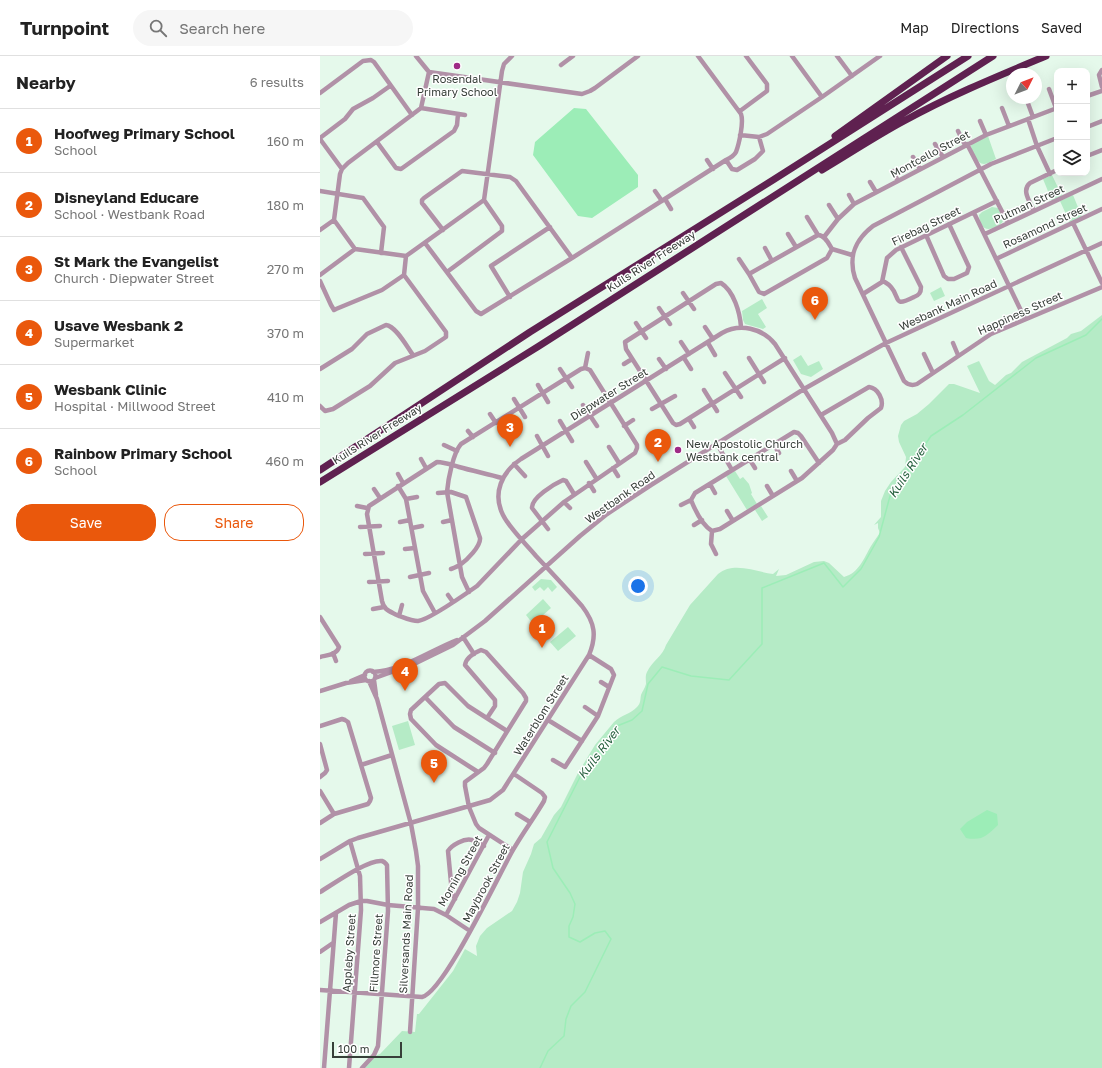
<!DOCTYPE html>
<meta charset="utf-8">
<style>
body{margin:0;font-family:"Golos Text",sans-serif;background:#f6f6f6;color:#222}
.controls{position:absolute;right:12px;top:12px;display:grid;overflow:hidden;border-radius:8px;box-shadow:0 4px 16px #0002}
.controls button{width:36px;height:36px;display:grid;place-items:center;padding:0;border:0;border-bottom:1px solid #e0e0e0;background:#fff;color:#222;font:20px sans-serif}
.compass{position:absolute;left:686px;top:12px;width:36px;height:36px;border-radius:50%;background:#fff;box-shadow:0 4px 16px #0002;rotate:48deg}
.scale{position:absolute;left:12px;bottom:10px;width:70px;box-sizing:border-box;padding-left:4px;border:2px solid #373f39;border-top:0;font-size:11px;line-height:14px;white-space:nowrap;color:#373f39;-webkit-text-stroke:3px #fff;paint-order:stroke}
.you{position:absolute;left:318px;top:530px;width:14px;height:14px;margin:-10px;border:3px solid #fff;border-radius:50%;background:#1a73e8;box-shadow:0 0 0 6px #1a73e833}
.badge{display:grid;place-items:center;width:26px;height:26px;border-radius:50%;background:#ea580c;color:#fff;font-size:13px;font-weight:700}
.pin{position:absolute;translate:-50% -33px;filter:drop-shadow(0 1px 2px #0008)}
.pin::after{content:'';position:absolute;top:21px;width:14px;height:12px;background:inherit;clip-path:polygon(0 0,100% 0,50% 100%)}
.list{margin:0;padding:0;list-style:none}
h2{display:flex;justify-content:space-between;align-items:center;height:52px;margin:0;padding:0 16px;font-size:17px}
h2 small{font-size:13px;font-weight:400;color:#767676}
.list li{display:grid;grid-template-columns:26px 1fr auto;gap:12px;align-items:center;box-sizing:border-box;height:64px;padding:0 16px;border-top:1px solid #e0e0e0}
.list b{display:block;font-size:15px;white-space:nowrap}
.list p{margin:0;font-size:13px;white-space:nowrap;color:#767676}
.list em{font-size:13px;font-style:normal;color:#767676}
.actions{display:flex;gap:8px;padding:12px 16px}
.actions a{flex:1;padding:9px 0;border:1px solid #ea580c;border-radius:16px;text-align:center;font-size:14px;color:#ea580c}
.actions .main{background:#ea580c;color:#fff}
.icon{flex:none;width:22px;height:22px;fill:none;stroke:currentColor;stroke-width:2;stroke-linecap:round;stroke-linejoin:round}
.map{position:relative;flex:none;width:782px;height:1012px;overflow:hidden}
header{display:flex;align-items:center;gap:24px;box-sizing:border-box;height:56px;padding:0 20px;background:#fff;border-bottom:1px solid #e0e0e0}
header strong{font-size:19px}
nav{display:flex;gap:22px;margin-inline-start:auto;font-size:14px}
.search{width:280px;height:36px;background:#f6f6f6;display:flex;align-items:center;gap:10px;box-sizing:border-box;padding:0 14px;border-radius:22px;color:#767676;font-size:15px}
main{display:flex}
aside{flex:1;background:#fff}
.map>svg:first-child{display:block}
</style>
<header>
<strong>Turnpoint</strong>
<div class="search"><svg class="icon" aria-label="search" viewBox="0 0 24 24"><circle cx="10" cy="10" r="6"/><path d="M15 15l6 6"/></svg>Search here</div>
<nav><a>Map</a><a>Directions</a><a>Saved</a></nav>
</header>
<main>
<aside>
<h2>Nearby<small>6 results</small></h2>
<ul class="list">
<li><span class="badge">1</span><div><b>Hoofweg Primary School</b><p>School</p></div><em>160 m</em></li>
<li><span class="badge">2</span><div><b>Disneyland Educare</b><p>School · Westbank Road</p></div><em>180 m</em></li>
<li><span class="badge">3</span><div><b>St Mark the Evangelist</b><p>Church · Diepwater Street</p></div><em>270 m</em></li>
<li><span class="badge">4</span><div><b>Usave Wesbank 2</b><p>Supermarket</p></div><em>370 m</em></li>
<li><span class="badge">5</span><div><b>Wesbank Clinic</b><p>Hospital · Millwood Street</p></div><em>410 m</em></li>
<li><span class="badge">6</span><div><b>Rainbow Primary School</b><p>School</p></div><em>460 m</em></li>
</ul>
<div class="actions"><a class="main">Save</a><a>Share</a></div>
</aside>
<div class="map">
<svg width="782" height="1012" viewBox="0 0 782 1012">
<rect width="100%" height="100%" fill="#e5f9eb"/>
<path fill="#b5ebc6" d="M668 80 676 103C673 104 668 108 664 108 657 108 652 96 651 90L652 88Z
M732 119 742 140 732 145 723 123Z
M753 139 762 161 750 167 740 145Z
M672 151 678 152C680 156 684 161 683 165 682 168 678 169 676 171 665 176 660 171 659 159L662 156Z
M621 231 625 240 614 245 610 237Z
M442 243 447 252 438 258 446 271 443 273 425 268 423 264 422 255Z
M782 259V1012H45L57 999 60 998 82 975 95 976 97 958H99L133 915 145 893 157 900 156 890 160 880 167 872 192 855 197 846 200 837 203 816 211 798 214 788 221 782 234 759 241 751 258 717 275 689 294 666C301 659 311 658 317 651 321 647 320 644 321 639 322 636 325 632 326 628 326 624 325 620 327 616 332 605 343 600 346 589L370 549 398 518C414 505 436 516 453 518L459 513 456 520 466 519 494 506 504 505 509 507 524 521C539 517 544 502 551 490 554 485 557 481 560 477L558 472V467L554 469 561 461V445L565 435 571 426 585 411 586 401 579 386 578 380 581 369 584 365 597 358 609 348 629 328H634L660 337 647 310 659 305 669 325 675 329 686 319 691 317 702 306 747 282 751 278 761 275Z
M481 299 488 310 499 305 503 313 491 321 481 318 473 304Z
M415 415 420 423 423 421 429 428 432 437 431 438 437 448 427 454 406 420Z
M441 450 448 461 442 465 435 454Z
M221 523 231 524 237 531 232 536 228 531 224 535 220 531 215 535 212 531Z
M223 543 231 552 213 568 206 559Z
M248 571 256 580 238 595 230 586Z
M88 665 95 689 79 694 72 670Z"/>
<path fill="#9cedb7" d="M254 52 266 53 318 119V131L272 162 258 160 213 99 215 86Z
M667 754 677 758 678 769C666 780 663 785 646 782L640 773 647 766Z"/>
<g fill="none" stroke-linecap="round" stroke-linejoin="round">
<path stroke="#9cedb7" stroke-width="1.5" d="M220 1012 228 995 244 980 246 963 251 950 265 936 291 883 285 875 275 877 260 886 249 881V870L253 861 255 848 250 837 233 812 227 786 260 721 297 670 312 664 322 655 328 628 342 611 371 620 409 624 442 588V532L504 507 523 531 541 513 559 481 570 440 611 380 643 359 716 302 766 279 782 263"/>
<path stroke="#b191a7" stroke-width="4.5" d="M96 0 109 16 262 38 270 35 275 32 318 0
M472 0 502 41
M517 0 532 20
M241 9 253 0
M782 14 779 19 782 31
M109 16 101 52 28 107 22 113 20 118 14 164 35 193 86 200 164 144 182 15 184 8 192 0
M729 33 736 52
M0 37 43 5 51 4 54 6 92 59
M767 40 782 35
M706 42 713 61
M101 52 145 59
M682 52 689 70
M420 55 447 35V28L426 0
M708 63 717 90 730 118
M660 65 666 79
M767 71 782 65
M638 75 645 89
M420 79 439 81 447 78 502 41 560 0
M0 82 25 63 33 53 53 42 70 30
M737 82 671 108 553 170C535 184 528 200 535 222L584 325C588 329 592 330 597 328L671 278 782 231
M0 83 22 113
M57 86 76 112 81 113 134 75 137 69 138 58
M615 88 623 101
M647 88 688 167
M767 100 782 94
M593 101 600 113
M387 104 393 113
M406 104 412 113 417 114 435 103 443 95 439 81
M573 115 578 125
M550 126 556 136
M0 135 43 142 64 171 61 197
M335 135 342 145
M529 139 534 148
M345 143 351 153
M509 149 518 163
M714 155C710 146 701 134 710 127L737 114
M654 157 705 263
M487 161 498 179
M753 167 782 227
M0 174 14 164
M468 178 476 191
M665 178 782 123
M606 179 624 220 628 223H634L647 217 649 211 629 168
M504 181 518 163 534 148 666 79 737 52
M105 187 156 255 161 258 252 202 196 125 190 121 142 115 104 142 102 144V147L123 174
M445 192 452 205
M512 193C509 188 505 179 498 179L429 218 439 236 444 238 507 202 512 193 532 199
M252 202 406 104C410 102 414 100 416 96 419 88 424 66 421 58L378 0
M419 203 429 218
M676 203 782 153
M127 216 182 175V170L164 144
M0 219 35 193
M0 225 11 249 14 254 16 253 62 234 84 219
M563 225C566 227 569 228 571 231 581 242 572 252 594 241 599 239 601 237 601 231L581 191
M363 237 374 253
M543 238 562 226 567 202 576 194 677 145
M190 241 171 210 230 171
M339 252 350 268
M316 267 326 282
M385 271 393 283
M421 271C420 257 414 235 401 227L396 228 305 286 306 293 353 367 356 369 360 368 465 302
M361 286 369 298
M388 287 395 299
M633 287 638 299
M604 298 613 317
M364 302 371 313
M429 302 444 326
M339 303 346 313
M304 308 312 303
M265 312 268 297
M0 313 32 293 47 278 66 269C76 270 87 291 93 299
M240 313 252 331
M405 317 421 341
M218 329 228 346
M384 334 397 355
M194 343 205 361
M263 349 277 370
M0 350 5 355 13 353 50 330 75 307 105 295 126 281V276L84 219 86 200
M332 353 355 340
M170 358 176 367
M501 359 549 331C558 332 564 344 561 352L548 362 525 384 517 388
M369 363 374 371
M240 365 252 385
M304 370 313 364
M148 375 153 381
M217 380 228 400
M397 388 412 414
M124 389 137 395
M454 389 459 397
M289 391 299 407
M101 403 106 412
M430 404 435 412
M266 406 276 422
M194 408 205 420
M293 412 298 420
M471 415 477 425
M78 418 83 427
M269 427 274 435
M390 428 395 437
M78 430 86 443 103 535 115 557
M447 430 453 440
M54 433 60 442
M118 437 131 436 146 441 160 482C161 490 147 504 140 509 138 510 134 512 131 513
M86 443 97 441
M244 446 250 452
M361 449 371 444
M37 450 47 452
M407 455 413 465
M80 466 90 464
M123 466 132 464
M374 469 382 464
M40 471 60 470
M92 472 102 470
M228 473 212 452C211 442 234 428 243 424L246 425 254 438
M392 475C382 469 375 454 371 444L375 437 474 376 478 377 481 380 499 407
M85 493 95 492
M45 498 63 497
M90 521 109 517
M49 526 68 525
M149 536 142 521 127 436C128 424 133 397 141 388L261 313 265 312 270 314 317 389V392L315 397 244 446 202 483 157 530C147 537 108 564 98 565 91 565 83 561 77 559 69 555 64 554 62 545L47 458 49 450 117 406C124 406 132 409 139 411 153 415 168 418 182 422
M128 539 133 546
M53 553 64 551
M79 560 82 549
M0 561 19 591C17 599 7 599 0 601
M143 581 154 598
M13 597 16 605
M44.5 620a5.5 5.5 0 1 1 11 0a5.5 5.5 0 1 1-11 0Z
M53 616C84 614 109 595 137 584
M55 622 94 608 133 589 165 565 260 480 287 458 331 429 484 333 521 312 566 287 782 187
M54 624 56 639
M31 625 45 619
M49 625 57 643 91 768 96 795 98 810V852L90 976
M281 626 289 631
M0 635 26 627 46 624
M105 641 134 671 175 697
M265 651 278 660
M167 662 175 650V644L145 609C146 602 154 597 161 594L166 596 203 637 206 642V645L167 708 164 712 145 726V730L149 751 156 768 159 772 193 794
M228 664 262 685
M0 670 22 663 25 664 28 666 51 742 50 745 48 748 14 758
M0 688 7 714 5 717 0 721
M233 704 245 711 278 660 294 619 291 613 269 599
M41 709 72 699
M158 716 116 689 91 663 90 658 91 654 119 628 125 627 148 650 187 675
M0 735 14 758 0 767
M197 758 210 766
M0 803 30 785 38 782 170 744 183 734 269 599C277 580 275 567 262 550 247 533 232 517 216 500 206 488 190 473 183 459 172 437 182 416 201 403L402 277C420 267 442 272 455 288L512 377 517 388 513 394 482 422 400 473 392 475 391 488 396 498
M0 836C12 829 48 803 62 805 65 806 65 807 67 809L68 855 58 990 54 999 42 1012
M135 843 132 837 128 795C132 789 144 782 152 784 156 785 160 788 164 790
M126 859 169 779
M0 866 29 849 41 845H47L68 849 114 853 126 859 150 875
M0 896 13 887
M0 934 102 941C124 936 178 820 193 794 202 778 214 762 224 745L225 741 222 737 194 718
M4 1012 16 857
M29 1012 41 854 40 820 30 785"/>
<path stroke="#5f2150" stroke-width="7" d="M515 80 627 0
M502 114C529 98 556 80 584 65 629 40 678 20 726 0
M0 414 210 276 453 124 648 0
M0 426 219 290 673 0"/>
</g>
<g fill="#9f2b86" stroke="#fff" stroke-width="1.5">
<circle cx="137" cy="10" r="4"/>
<circle cx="358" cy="394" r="4"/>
</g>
<g text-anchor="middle" stroke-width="3" stroke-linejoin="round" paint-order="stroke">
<g font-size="11" fill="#373f39" stroke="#fff">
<text x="137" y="27">Rosendal<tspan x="137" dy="13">Primary School</tspan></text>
<text x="366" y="392" text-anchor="start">New Apostolic Church<tspan x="366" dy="13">Westbank central</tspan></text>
</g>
<g font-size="11" fill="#373f39" stroke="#fff">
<text transform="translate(610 98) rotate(-28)" y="4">Montcello Street</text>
<text transform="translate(709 148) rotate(-25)" y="4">Putman Street</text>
<text transform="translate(606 170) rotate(-26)" y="4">Firebag Street</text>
<text transform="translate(725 170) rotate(-25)" y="4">Rosamond Street</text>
<text transform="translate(331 205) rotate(-33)" y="4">Kuils River Freeway</text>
<text transform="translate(628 249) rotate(-25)" y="4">Wesbank Main Road</text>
<text transform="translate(700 257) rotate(-24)" y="4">Happiness Street</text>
<text transform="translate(289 338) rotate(-32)" y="4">Diepwater Street</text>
<text transform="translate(57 378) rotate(-32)" y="4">Kuils River Freeway</text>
<text transform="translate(300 441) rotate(-35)" y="4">Westbank Road</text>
<text transform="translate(221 659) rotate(-58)" y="4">Waterblom Street</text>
<text transform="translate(140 815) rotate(-61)" y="4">Morning Street</text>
<text transform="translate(166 827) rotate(-62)" y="4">Maybrook Street</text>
<text transform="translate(86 878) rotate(-87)" y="4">Silversands Main Road</text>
<text transform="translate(29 897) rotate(-86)" y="4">Appleby Street</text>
<text transform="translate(56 897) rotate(-86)" y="4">Fillmore Street</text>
</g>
<g font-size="12" font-style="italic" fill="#245e3c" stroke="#fff">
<text transform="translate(588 415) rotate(-57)" y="4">Kuils River</text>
<text transform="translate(279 697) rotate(-53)" y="4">Kuils River</text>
</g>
</g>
</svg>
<div class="controls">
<button>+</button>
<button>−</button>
<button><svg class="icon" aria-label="layers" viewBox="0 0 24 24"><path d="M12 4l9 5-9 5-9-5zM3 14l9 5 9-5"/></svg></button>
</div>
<svg class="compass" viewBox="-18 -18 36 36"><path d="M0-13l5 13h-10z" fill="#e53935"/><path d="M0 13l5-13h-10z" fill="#767676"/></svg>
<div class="scale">100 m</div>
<div class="you"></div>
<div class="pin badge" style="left:222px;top:592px">1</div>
<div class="pin badge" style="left:338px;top:406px">2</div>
<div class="pin badge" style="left:190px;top:391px">3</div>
<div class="pin badge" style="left:85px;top:635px">4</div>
<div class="pin badge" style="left:114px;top:727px">5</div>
<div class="pin badge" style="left:495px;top:264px">6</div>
</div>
</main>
